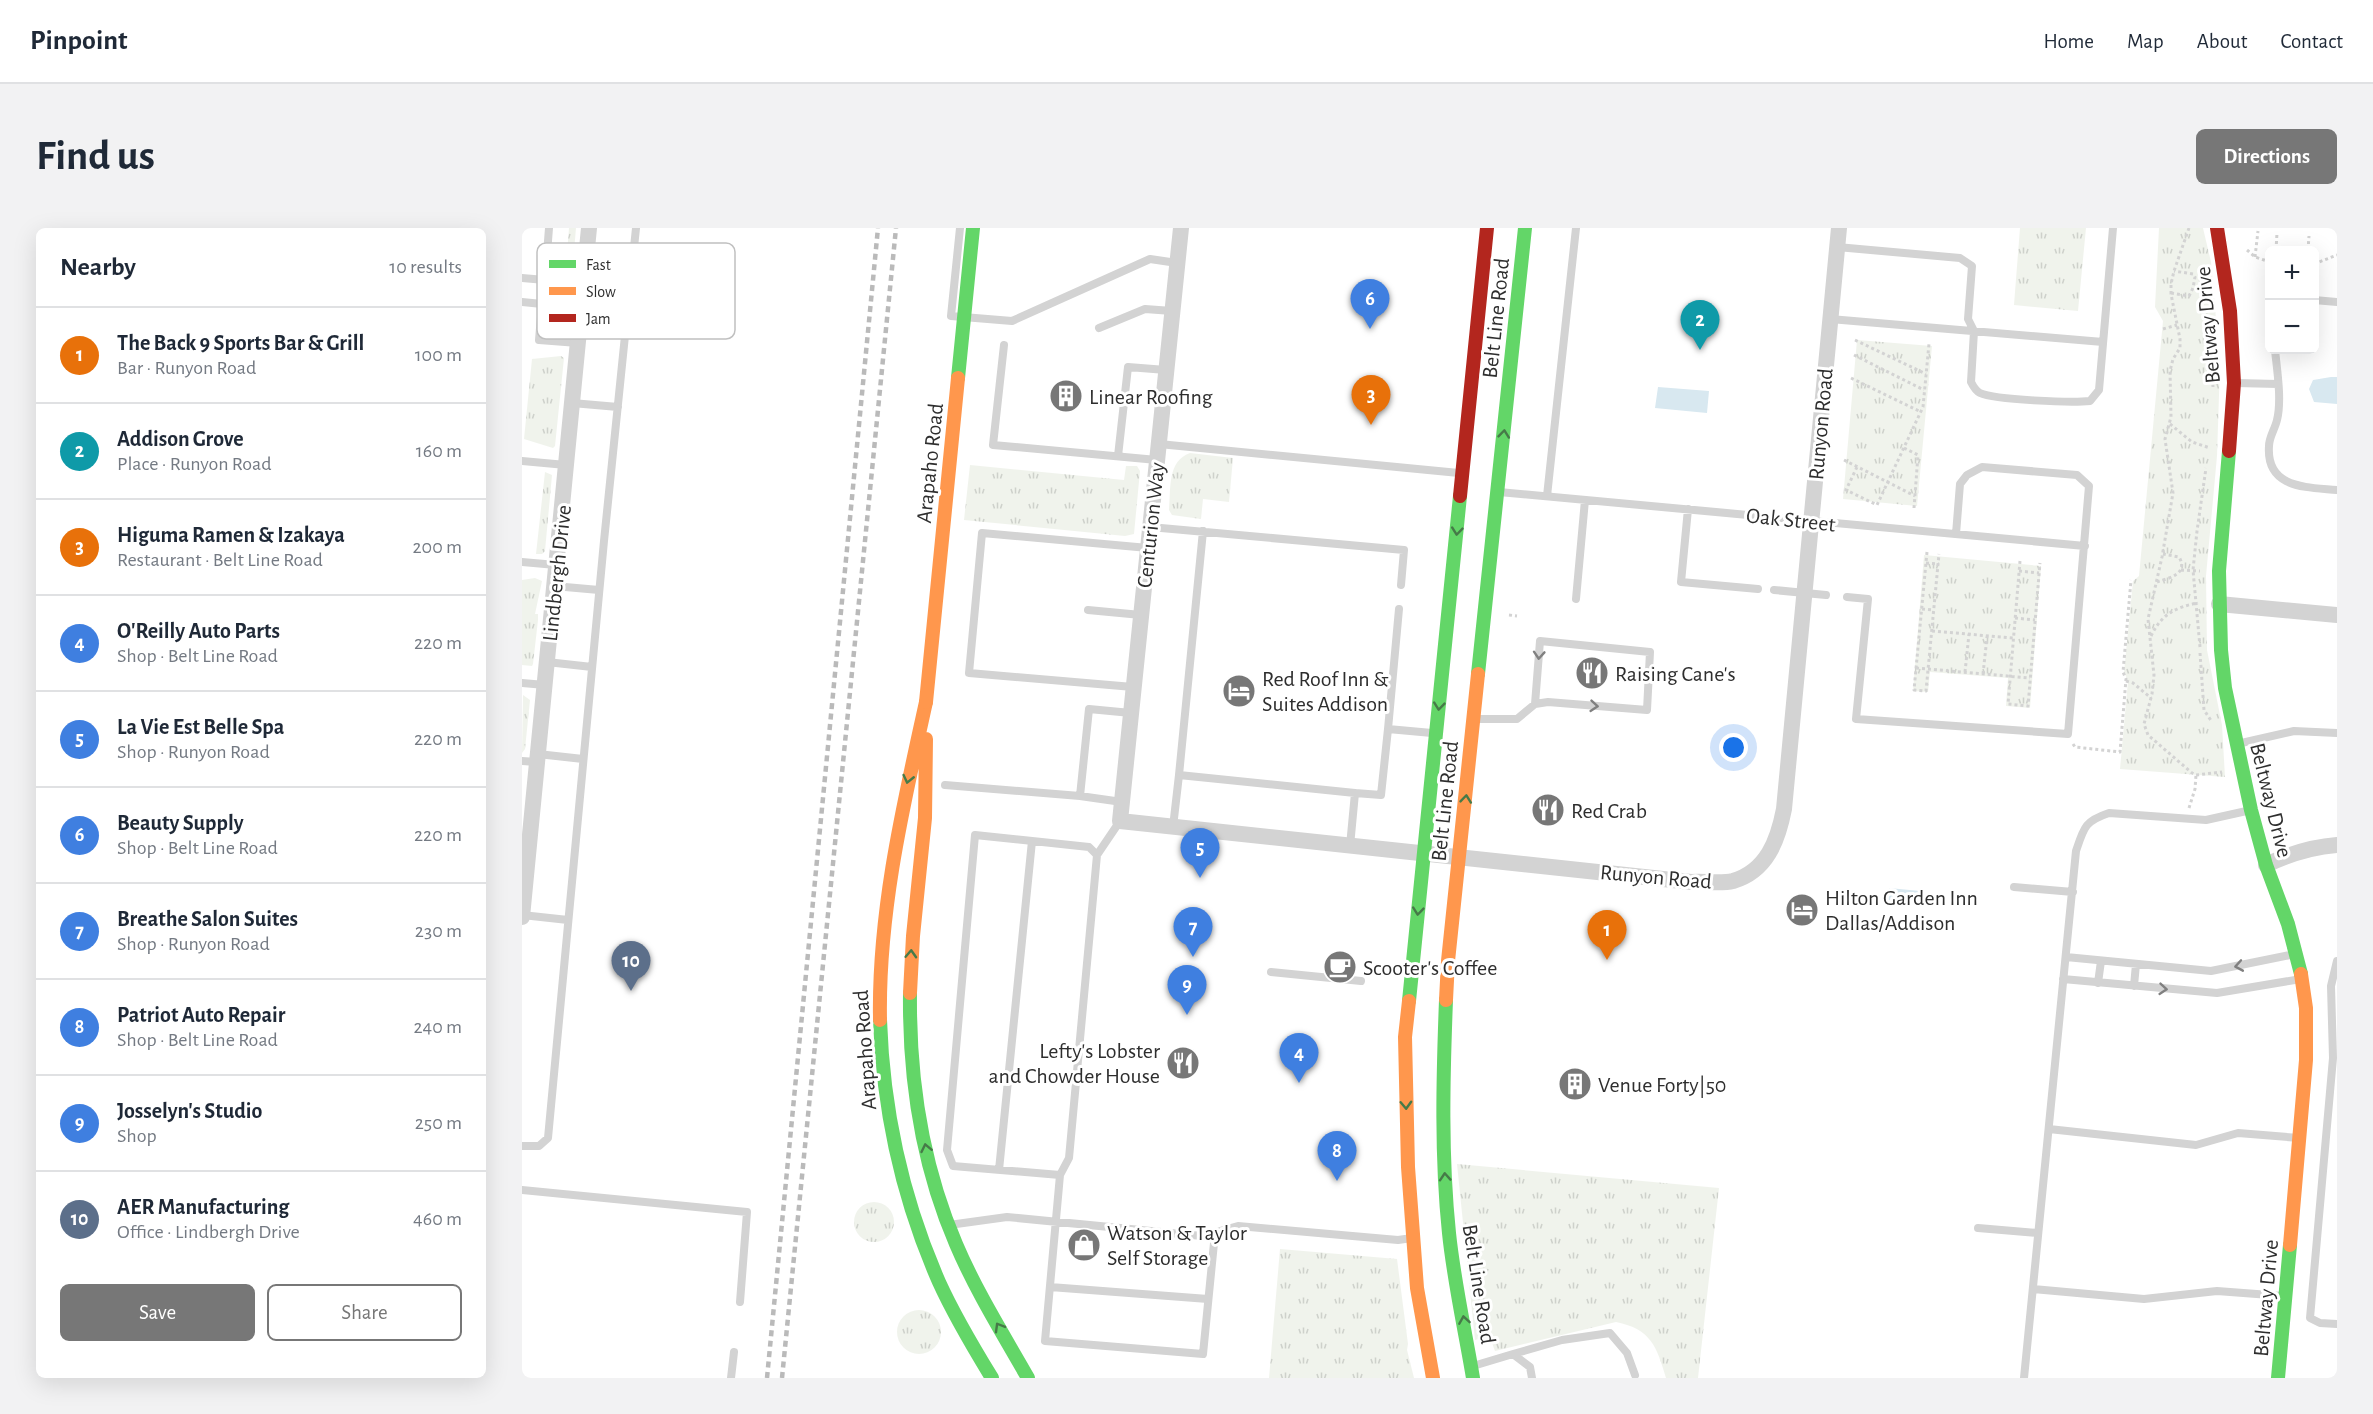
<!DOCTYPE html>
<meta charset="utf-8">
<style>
body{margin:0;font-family:"Alegreya Sans",sans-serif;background:#f2f2f3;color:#1f2937}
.controls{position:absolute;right:18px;top:18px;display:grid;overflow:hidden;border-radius:9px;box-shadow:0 6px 24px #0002}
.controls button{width:54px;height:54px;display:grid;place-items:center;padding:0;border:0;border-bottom:2px solid #e0e1e3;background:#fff;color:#1f2937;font:30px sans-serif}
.you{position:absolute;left:1212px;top:520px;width:21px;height:21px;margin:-15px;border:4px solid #fff;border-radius:50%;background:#1a73e8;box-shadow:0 0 0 9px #1a73e833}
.badge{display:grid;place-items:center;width:39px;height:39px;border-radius:50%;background:#777;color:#fff;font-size:20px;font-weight:700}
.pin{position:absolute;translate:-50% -50px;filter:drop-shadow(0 2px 3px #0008)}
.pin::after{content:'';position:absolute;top:32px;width:21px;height:18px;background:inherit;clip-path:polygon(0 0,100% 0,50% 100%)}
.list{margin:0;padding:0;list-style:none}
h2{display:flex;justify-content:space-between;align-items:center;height:78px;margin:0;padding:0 24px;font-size:26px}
h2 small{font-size:20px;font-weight:400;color:#747a83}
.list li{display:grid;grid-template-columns:39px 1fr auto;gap:18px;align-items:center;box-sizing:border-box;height:96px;padding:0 24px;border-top:2px solid #e0e1e3}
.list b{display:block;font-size:22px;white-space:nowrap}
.list p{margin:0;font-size:20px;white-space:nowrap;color:#747a83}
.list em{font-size:20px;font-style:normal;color:#747a83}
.actions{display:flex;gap:12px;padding:18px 24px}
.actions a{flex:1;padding:14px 0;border:2px solid #777;border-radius:9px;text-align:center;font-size:21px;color:#777}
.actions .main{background:#777;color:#fff}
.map{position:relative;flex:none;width:1815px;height:1150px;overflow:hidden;border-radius:9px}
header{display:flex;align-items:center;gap:36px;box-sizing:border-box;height:84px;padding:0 30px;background:#fff;border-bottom:2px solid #e0e1e3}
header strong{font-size:28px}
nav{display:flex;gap:33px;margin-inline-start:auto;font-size:21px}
.intro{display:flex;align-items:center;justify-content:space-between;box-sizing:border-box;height:144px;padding:0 36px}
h1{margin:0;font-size:42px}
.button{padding:15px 27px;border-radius:9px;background:#777;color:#fff;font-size:21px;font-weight:700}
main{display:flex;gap:36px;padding:0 36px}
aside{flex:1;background:#fff;border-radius:9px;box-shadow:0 6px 24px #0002}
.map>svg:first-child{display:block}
</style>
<header>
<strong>Pinpoint</strong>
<nav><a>Home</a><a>Map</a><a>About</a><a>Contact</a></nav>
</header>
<div class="intro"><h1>Find us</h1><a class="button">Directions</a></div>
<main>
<aside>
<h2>Nearby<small>10 results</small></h2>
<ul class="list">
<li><span class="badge" style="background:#e8710a">1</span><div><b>The Back 9 Sports Bar &amp; Grill</b><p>Bar · Runyon Road</p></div><em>100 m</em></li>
<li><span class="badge" style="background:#0f9aa8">2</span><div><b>Addison Grove</b><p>Place · Runyon Road</p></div><em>160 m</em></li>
<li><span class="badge" style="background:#e8710a">3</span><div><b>Higuma Ramen &amp; Izakaya</b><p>Restaurant · Belt Line Road</p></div><em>200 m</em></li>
<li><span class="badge" style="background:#3f7fe0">4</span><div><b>O'Reilly Auto Parts</b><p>Shop · Belt Line Road</p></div><em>220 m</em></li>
<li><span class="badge" style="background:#3f7fe0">5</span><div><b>La Vie Est Belle Spa</b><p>Shop · Runyon Road</p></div><em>220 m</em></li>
<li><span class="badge" style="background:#3f7fe0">6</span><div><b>Beauty Supply</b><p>Shop · Belt Line Road</p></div><em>220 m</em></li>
<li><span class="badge" style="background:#3f7fe0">7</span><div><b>Breathe Salon Suites</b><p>Shop · Runyon Road</p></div><em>230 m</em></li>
<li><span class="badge" style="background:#3f7fe0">8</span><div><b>Patriot Auto Repair</b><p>Shop · Belt Line Road</p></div><em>240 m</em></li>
<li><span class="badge" style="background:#3f7fe0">9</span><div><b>Josselyn's Studio</b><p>Shop</p></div><em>250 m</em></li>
<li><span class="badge" style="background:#5c6f8a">10</span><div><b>AER Manufacturing</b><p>Office · Lindbergh Drive</p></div><em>460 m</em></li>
</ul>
<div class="actions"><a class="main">Save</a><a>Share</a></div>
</aside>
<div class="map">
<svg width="1815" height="1150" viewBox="0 0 1815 1150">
<defs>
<pattern id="grass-tufts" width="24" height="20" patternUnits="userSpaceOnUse" patternTransform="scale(1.5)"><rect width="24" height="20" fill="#f0f3ec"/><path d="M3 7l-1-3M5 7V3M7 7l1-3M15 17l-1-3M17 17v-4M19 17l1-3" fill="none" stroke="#ced1cb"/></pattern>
</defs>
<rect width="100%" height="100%" fill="#fff"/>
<path fill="url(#grass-tufts)" d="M47 0H54L51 36 44 38Z
M1498 0H1564L1556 83 1492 77Z
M1637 0H1681L1689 34 1698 137 1695 228 1684 348 1685 422 1700 497 1703 549 1598 541 1606 453 1602 444 1611 353 1617 348 1641 93 1633 79Z
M1335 112 1410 118 1395 278 1321 271Z
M39 128 42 130 33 218 31 220 2 211 10 131Z
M668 225 711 230 707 274 681 271 679 291 650 287 647 282C649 261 645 233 668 225Z
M448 237 602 252 604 238H615L618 243 612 306 603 308 442 292Z
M23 244 30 247 23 323 20 326H14Z
M1402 327 1519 338 1508 480 1484 478 1486 450 1408 444 1406 464 1391 463Z
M13 350 20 353 13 386H16V392L11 436 10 438 0 437V352Z
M1 467 8 472 3 521 0 525Z
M935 936 1197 960 1176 1150H1144C1135 1119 1129 1101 1094 1094L973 1123 970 1115 961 1110 953 1112Z
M332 994a20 20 0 1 1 40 0a20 20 0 1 1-40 0Z
M758 1021 875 1031 886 1116 885 1122 892 1150H747Z
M375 1104a22 22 0 1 1 44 0a22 22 0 1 1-44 0Z"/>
<path fill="#d8e8f0" d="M1809 149H1815V176L1792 174 1787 161 1791 152Z
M1136 159 1187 163 1185 185 1133 180Z
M1367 660 1398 663 1397 675 1366 672Z"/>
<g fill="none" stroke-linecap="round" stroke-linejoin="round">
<path stroke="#d3d3d3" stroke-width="3" stroke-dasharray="3 3" stroke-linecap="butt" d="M1667 0 1652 43 1649 56V66L1658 111V120L1651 131 1648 143 1649 189 1643 211 1651 265 1640 329 1626 391 1632 447 1630 466 1622 496 1626 507 1670 545 1674 547 1700 544
M1725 22 1733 29 1748 34
M1754 22 1755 5
M1786 22 1787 8
M1733 29 1736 3
M1792 36 1815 27
M1649 65 1667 68 1671 60 1673 49 1671 46 1652 43
M1641 101 1655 97
M1333 112 1404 146
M1332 127 1402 162
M1690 145 1691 159
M1329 150 1399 184
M1648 196 1670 214 1688 220
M1382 220 1396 227 1392 280
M1322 232 1393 268
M1335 239 1324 262 1355 277 1401 179 1407 116
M1405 324 1392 462 1404 463 1417 326
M1498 333 1486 476 1506 478 1518 335
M1404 335 1417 336
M1659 342 1678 343
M1497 343 1517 345
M1635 354C1647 350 1667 346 1657 329L1641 326
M1400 381 1412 382
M987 387 995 388
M1493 390 1513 392
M1410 403 1491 410
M1629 408C1639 387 1653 379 1676 375
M1678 419 1671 342 1675 303 1684 240
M1678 425 1682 482 1690 494
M1394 440 1508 450
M1443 444 1447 406
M1461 446 1465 409
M1604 453 1611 455 1629 470
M1551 516 1553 519 1598 524 1604 451 1601 444 1609 352
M1667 580 1673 561 1674 547"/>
<path stroke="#d3d3d3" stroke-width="8" d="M438 0 429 88 490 93 628 31 655 35
M1315 19 1438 30 1450 38 1446 91 1452 103 1449 154C1451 158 1454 163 1458 165 1473 172 1550 175 1568 173L1577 162 1591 0
M0 50 23 52 63 47 109 51
M23 52 27 0
M1792 72 1815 74
M0 74 20 76 17 112 56 115
M1308 91 1581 114
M577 100 623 81 650 83
M482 117 471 217 635 232
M1753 122C1755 142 1760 172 1755 192 1753 201 1747 209 1747 218 1744 261 1785 259 1815 262
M1714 155 1756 156
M50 175 96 179
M637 216 937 245
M596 228 606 139 644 142
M0 233 44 237
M977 264 1563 318
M1025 268 1054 0
M1166 281 1159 354 1236 361
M628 299 882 322 879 357
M0 334 34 337
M32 358 77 362
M1252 362 1304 367
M1325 369 1346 371 1334 491 1546 506 1567 258 1555 247 1460 239 1445 247 1438 256 1434 306
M1054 371 1063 272
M877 381 866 501 910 505
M566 382 619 387
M25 434 70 439
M0 455 23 457
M611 459 447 445 460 305 626 320
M956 491H995L1013 476 1026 474 1125 482 1128 424 1018 413 1013 476
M1715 516 1772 503 1815 505
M16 526 61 531
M0 533 15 534
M657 547 681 303
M423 557 558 568
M600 574 558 568 567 481 609 485
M598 593 575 627 547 930 538 947 523 1113 681 1126 693 1005
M651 599 657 547 833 565
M828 618 833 565 859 567 866 501
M1492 659 1551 664
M0 687 46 692
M1544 729 1689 743 1773 726
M1815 733 1809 758 1811 830 1788 1090 1798 1095 1815 1096
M749 744 839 753
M1541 751 1695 765 1779 751
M1576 755 1579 733
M1612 758 1614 736
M1527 901 1674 917 1716 905 1777 910
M0 918H17L26 910 82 313 114 0
M477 942 510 613
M538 947 431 938 425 922 453 607 567 619 575 627
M0 962 225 984 218 1074
M427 997 485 989 680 1008 716 998 876 1012 890 1010
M1456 1000 1516 1005
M528 1059 686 1071
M1511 1061 1622 1071 1695 1063 1761 1068
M991 1126 1040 1112 1088 1105 1105 1125 1113 1147
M951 1138 991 1126 1008 1139 1010 1150
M209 1150 212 1124
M1502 1150 1554 623C1562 599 1563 593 1587 585L1684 592 1729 582"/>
<path stroke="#d3d3d3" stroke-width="16" d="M659 0 598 593 1169 654C1182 653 1199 656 1211 653 1245 643 1256 612 1262 581L1317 0
M1697 376 1815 387
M1744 637C1767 626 1789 619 1815 617
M0 689 67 0"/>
<path stroke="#63d668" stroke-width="14" d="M1707 223 1697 343 1699 422 1703 460 1729 582 1744 637 1766 696 1779 746
M956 446 1003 0
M388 765C387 851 400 937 434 1016 454 1063 481 1106 506 1150
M924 772C921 850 919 928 927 1005 932 1054 943 1102 951 1150
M887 773 938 268
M358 792C361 882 381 972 417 1054 432 1087 451 1119 470 1150
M1756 1150 1768 1017"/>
<path stroke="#ff974d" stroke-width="14" d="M388 765 391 708 403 590 404 511
M924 772 926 733 956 446
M887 773 883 809 886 939 895 1060 911 1150
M358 792C356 685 381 578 404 474
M1768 1017 1784 832V780L1779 746"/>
<path stroke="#b3261e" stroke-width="14" d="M1695 0 1708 83 1712 155 1707 223
M938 268 965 0"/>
<path stroke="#bababa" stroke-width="4.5" stroke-dasharray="6 4.5" stroke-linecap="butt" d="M245 1150 356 0
M260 1150 374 0"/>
<path stroke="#63d668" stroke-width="14" d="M436 150 451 0"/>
<path stroke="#ff974d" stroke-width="14" d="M404 474 436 150"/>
</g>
<defs><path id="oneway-chevron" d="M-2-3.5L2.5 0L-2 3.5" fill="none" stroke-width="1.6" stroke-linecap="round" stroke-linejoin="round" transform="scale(1.5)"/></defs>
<g stroke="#467a48">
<use href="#oneway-chevron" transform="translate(982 206) rotate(-84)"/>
<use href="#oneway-chevron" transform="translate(935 303) rotate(96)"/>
<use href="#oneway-chevron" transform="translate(917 478) rotate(96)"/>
<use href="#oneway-chevron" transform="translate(386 551) rotate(103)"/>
<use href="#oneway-chevron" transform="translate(944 571) rotate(-84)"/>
<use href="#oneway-chevron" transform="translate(896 683) rotate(96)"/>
<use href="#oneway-chevron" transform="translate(389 726) rotate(-87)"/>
<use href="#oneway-chevron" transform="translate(884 877) rotate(88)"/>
<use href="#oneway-chevron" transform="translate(404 920) rotate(-102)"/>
<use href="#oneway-chevron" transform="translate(923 949) rotate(-94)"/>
<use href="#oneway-chevron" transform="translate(942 1092) rotate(-99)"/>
<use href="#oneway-chevron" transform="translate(477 1099) rotate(-120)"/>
</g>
<g stroke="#808080">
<use href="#oneway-chevron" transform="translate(1017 427) rotate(94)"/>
<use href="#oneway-chevron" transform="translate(1072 478) rotate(5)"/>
<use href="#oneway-chevron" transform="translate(1717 738) rotate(170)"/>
<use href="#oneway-chevron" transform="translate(1641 761) rotate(5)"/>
</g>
<defs>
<g id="building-disc" transform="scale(1.725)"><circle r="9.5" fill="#777" stroke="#fff"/><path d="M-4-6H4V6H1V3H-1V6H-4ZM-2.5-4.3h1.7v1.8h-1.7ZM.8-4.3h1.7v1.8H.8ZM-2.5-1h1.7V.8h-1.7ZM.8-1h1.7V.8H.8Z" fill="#fff"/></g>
<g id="restaurant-disc" transform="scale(1.725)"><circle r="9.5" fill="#777" stroke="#fff"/><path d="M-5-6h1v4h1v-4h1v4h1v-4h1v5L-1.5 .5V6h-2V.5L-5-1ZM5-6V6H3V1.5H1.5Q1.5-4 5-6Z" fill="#fff"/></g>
<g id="hotel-disc" transform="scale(1.725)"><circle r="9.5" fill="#777" stroke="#fff"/><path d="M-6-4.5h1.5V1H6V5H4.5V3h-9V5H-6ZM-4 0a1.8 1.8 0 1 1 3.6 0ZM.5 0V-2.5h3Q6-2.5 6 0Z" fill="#fff"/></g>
<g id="cafe-disc" transform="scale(1.725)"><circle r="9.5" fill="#777" stroke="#fff"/><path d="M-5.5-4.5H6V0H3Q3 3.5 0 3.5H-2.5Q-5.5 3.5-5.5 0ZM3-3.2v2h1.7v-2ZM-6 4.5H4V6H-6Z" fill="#fff"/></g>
<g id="shop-disc" transform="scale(1.725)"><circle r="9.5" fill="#777" stroke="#fff"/><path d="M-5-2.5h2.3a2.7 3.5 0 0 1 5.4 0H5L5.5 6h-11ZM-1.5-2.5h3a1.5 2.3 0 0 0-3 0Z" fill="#fff"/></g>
</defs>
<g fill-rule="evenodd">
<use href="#building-disc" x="544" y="168"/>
<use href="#restaurant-disc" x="1070" y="445"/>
<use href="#hotel-disc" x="717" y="463"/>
<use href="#restaurant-disc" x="1026" y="582"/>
<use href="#hotel-disc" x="1280" y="682"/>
<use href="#cafe-disc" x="818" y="739"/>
<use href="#restaurant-disc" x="661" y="835"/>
<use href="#building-disc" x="1053" y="856"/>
<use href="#shop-disc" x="562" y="1017"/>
</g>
<g text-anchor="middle" stroke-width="6" stroke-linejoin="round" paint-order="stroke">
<g font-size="22" fill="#2e2e2e" stroke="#fff">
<text transform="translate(973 90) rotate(-84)" y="8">Belt Line Road</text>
<text transform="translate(1685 97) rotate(-95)" y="8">Beltway Drive</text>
<text transform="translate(1298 196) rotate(-85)" y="8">Runyon Road</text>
<text transform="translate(407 235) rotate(-84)" y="8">Arapaho Road</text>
<text transform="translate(1269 291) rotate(6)" y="8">Oak Street</text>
<text transform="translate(628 297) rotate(-84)" y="8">Centurion Way</text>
<text transform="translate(34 345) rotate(-84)" y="8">Lindbergh Drive</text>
<text transform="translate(1750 572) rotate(76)" y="8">Beltway Drive</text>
<text transform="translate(922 573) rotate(-84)" y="8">Belt Line Road</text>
<text transform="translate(1134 648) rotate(5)" y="8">Runyon Road</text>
<text transform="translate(342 822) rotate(-94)" y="8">Arapaho Road</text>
<text transform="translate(958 1056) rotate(81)" y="8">Belt Line Road</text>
<text transform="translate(1743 1070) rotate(-85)" y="8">Beltway Drive</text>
</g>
<g font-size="22" fill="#2e2e2e" stroke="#fff" text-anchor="start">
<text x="567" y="176">Linear Roofing</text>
<text x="1093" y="453">Raising Cane's</text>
<text x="740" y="458">Red Roof Inn &amp;<tspan x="740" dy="25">Suites Addison</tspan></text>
<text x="1049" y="590">Red Crab</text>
<text x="1303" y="677">Hilton Garden Inn<tspan x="1303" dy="25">Dallas/Addison</tspan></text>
<text x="841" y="747">Scooter's Coffee</text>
<text x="638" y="830" text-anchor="end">Lefty's Lobster<tspan x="638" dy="25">and Chowder House</tspan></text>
<text x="1076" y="864">Venue Forty|50</text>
<text x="585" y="1012">Watson &amp; Taylor<tspan x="585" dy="25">Self Storage</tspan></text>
</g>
</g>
<rect x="15" y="15" width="198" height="96" rx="9" fill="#fff" stroke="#c0c0c0" stroke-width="1.5"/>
<rect x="27" y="32" width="27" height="8" fill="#63d668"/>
<rect x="27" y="59" width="27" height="8" fill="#ff974d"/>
<rect x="27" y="86" width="27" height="8" fill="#b3261e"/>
<g font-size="16" fill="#2e2e2e">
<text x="64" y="42">Fast</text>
<text x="64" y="69">Slow</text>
<text x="64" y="96">Jam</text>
</g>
</svg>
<div class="controls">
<button>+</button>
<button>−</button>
</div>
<div class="you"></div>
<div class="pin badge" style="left:1085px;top:732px;background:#e8710a">1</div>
<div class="pin badge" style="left:1178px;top:122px;background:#0f9aa8">2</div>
<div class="pin badge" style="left:849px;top:197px;background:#e8710a">3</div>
<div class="pin badge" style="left:777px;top:855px;background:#3f7fe0">4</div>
<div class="pin badge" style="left:678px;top:650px;background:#3f7fe0">5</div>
<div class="pin badge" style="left:848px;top:101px;background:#3f7fe0">6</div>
<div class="pin badge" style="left:671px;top:729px;background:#3f7fe0">7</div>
<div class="pin badge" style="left:815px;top:953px;background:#3f7fe0">8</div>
<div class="pin badge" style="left:665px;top:787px;background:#3f7fe0">9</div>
<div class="pin badge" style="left:109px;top:763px;background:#5c6f8a">10</div>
</div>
</main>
